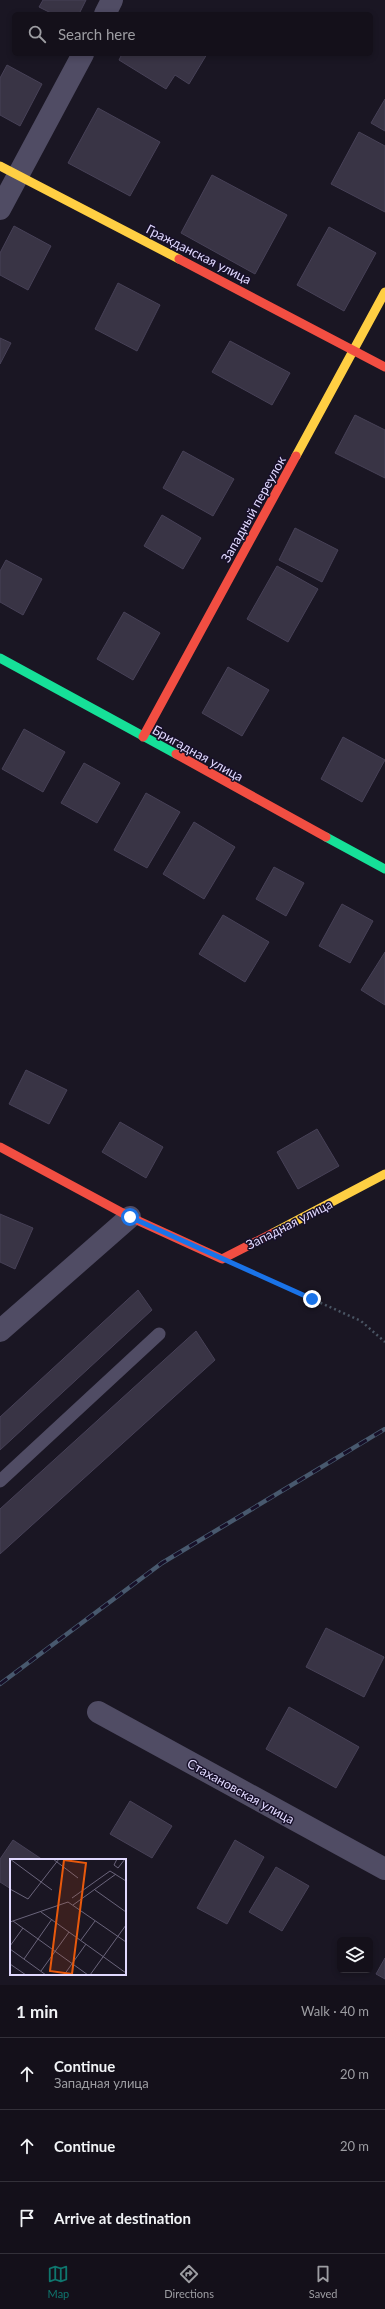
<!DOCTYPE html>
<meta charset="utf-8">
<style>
body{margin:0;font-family:Lato,sans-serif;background:#211e27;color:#f1f3f6}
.controls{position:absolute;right:12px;bottom:12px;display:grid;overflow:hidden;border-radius:6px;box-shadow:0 2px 6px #0003}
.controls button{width:36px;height:36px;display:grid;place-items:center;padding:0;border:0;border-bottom:1px solid #333039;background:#14101a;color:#f1f3f6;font:20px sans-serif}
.stop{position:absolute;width:12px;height:12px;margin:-9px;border:3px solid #1a73e8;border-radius:50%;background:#fff}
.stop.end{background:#1a73e8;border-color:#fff;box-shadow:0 1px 4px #0008}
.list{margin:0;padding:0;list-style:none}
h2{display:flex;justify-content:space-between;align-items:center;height:52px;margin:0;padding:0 16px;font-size:17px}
h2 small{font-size:13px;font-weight:400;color:#9d9da2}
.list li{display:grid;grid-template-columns:26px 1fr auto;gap:12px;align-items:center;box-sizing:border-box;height:72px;padding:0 16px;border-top:1px solid #333039}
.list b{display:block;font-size:15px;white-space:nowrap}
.list p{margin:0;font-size:13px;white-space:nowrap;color:#9d9da2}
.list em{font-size:13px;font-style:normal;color:#9d9da2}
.icon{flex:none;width:22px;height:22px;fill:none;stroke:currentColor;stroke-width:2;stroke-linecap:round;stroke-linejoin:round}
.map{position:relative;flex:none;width:385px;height:1985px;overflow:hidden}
.search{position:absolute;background:#14101a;box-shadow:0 2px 6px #0003;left:12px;right:12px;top:12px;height:44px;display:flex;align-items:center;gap:10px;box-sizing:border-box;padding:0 14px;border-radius:6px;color:#9d9da2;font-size:15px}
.sheet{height:268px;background:#14101a}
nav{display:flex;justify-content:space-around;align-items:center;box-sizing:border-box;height:56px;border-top:1px solid #333039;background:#14101a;font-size:11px;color:#9d9da2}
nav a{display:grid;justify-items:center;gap:2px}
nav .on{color:#0f766e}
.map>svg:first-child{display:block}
</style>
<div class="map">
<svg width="385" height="1985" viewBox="0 0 385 1985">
<rect width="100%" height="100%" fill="#1a1623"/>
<path fill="#393445" stroke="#474157" d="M43 0H86L79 14H53L39 7Z
M122 54H207L189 84 175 75 166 89 119 60Z
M7 65 42 84 20 126 0 115V78Z
M385 99V131L371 123Z
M98 108 160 142 130 196 68 163Z
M359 132 385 146V212L331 184Z
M212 175 287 215 255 274 181 233Z
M14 226 51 246 28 290 0 275V253Z
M329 227 376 253 344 311 297 285Z
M118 283 160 305 137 351 95 329Z
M0 338 11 343 0 364Z
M230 341 290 373 272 405 212 372Z
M355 415 385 430V478L335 453Z
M183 451 234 479 213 516 163 488Z
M162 515 201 538 183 569 144 546Z
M295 528 338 550 322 582 279 560Z
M6 560 42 579 23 615 0 602V571Z
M277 566 318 589 288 642 247 619Z
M124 612 160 633 133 680 97 659Z
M228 667 269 690 242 736 202 713Z
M24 729 65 752 43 792 2 769Z
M343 737 385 760 362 802 321 779Z
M84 763 120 783 97 823 61 803Z
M146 793 180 812 147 868 114 850Z
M194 822 235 847 204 899 163 874Z
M274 867 304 883 286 916 256 899Z
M342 904 373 921 350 963 319 946Z
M223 915 269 942 245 982 199 954Z
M385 952V1005L361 990Z
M26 1070 67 1090 49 1124 9 1104Z
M120 1122 163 1147 146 1178 102 1152Z
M317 1129 339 1166 298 1189 277 1152Z
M0 1214 33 1228 15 1269 0 1262Z
M138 1290 152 1310 0 1450V1417Z
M196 1331 215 1360 0 1554V1509Z
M326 1628 384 1657 364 1697 306 1667Z
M289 1707 359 1747 336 1788 266 1749Z
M130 1801 172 1826 152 1858 110 1834Z
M13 1840 43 1860H11V1889L0 1882V1859Z
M235 1840 264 1857 227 1924 197 1908Z
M276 1867 309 1886 282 1931 249 1912Z
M385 1958V1979L376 1974Z"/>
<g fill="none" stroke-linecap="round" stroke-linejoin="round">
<path stroke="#4a5564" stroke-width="2.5" stroke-dasharray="2 3" stroke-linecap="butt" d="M252 1272 361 1321 385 1342"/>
<path stroke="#504c64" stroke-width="13" d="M0 1481 159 1334"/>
<path stroke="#504c64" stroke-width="22" d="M105 14 112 0
M0 209 83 54
M0 1331 130 1217
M98 1712 385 1869"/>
<path stroke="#16e098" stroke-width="9" d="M0 658 176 754
M326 837 385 869"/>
<path stroke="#ffcf43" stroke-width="9" d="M0 166 179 259
M296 456 385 292
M273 1233 385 1174"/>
<path stroke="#f24e42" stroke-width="9" d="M179 259 385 367
M143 737 296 456
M176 754 326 837
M0 1147 130 1217 222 1259 273 1233"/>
<g stroke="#48596e" stroke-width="4.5">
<path id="rail" d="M0 1684 162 1563 385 1429"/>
</g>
<use href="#rail" stroke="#171029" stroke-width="3" stroke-dasharray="9" stroke-linecap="butt"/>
</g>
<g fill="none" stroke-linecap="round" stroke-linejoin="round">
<path stroke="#1a73e8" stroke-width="5" d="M130 1217 312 1299"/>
</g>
<g text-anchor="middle" stroke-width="3" stroke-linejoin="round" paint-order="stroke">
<g font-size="13" fill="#e1d9ff" stroke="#171029">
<text transform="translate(199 254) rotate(27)" y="5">Гражданская улица</text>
<text transform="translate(253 509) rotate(-61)" y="5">Западный переулок</text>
<text transform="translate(198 753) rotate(29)" y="5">Бригадная улица</text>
<text transform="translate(289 1224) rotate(-27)" y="5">Западная улица</text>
<text transform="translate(241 1791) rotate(29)" y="5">Стахановская улица</text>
</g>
</g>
<g transform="translate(10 1859)">
<rect width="116" height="116" fill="#1a1623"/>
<path fill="none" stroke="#6a647b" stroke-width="1" d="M0 0 42 31M43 0 68 19M107 0 104 6 108 9 115 0M0 30 18 40 49 0M85 31 116 53M62 39 100 12 116 22M63 46 106 15M31 53 116 114M3 62 78 116M0 63 58 43 116 83M71 81 85 62M0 87 13 69M0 90 36 116M14 100 42 60M0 105 16 116M31 112 59 73M54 116 76 85M80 116 116 66"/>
<path fill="#e8590c" fill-opacity="0.15" stroke="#e8590c" stroke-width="2" d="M54 1 76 4 62 115 40 112Z"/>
<rect width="116" height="116" fill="none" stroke="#e1d9ff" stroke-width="2"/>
</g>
</svg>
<div class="controls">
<button><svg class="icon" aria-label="layers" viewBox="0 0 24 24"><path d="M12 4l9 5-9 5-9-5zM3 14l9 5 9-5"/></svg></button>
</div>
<div class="stop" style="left:130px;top:1217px"></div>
<div class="stop end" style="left:312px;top:1299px"></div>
<div class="search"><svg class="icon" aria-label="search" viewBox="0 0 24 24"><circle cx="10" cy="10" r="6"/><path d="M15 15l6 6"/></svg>Search here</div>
</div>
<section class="sheet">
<h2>1 min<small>Walk · 40 m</small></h2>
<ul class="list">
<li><svg class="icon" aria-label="ahead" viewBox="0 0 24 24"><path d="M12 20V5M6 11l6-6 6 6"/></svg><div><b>Continue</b><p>Западная улица</p></div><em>20 m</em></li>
<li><svg class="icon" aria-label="ahead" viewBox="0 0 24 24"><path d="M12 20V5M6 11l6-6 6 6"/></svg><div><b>Continue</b></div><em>20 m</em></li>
<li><svg class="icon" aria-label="arrive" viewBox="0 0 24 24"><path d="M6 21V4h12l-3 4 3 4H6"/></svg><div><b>Arrive at destination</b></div></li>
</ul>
</section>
<nav>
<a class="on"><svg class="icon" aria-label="map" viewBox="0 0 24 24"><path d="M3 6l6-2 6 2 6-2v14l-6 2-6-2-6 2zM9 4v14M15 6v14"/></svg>Map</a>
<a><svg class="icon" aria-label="directions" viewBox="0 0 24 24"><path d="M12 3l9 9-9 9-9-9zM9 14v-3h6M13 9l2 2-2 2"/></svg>Directions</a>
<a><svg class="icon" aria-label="saved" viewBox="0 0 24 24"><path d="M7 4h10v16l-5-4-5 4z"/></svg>Saved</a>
</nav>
